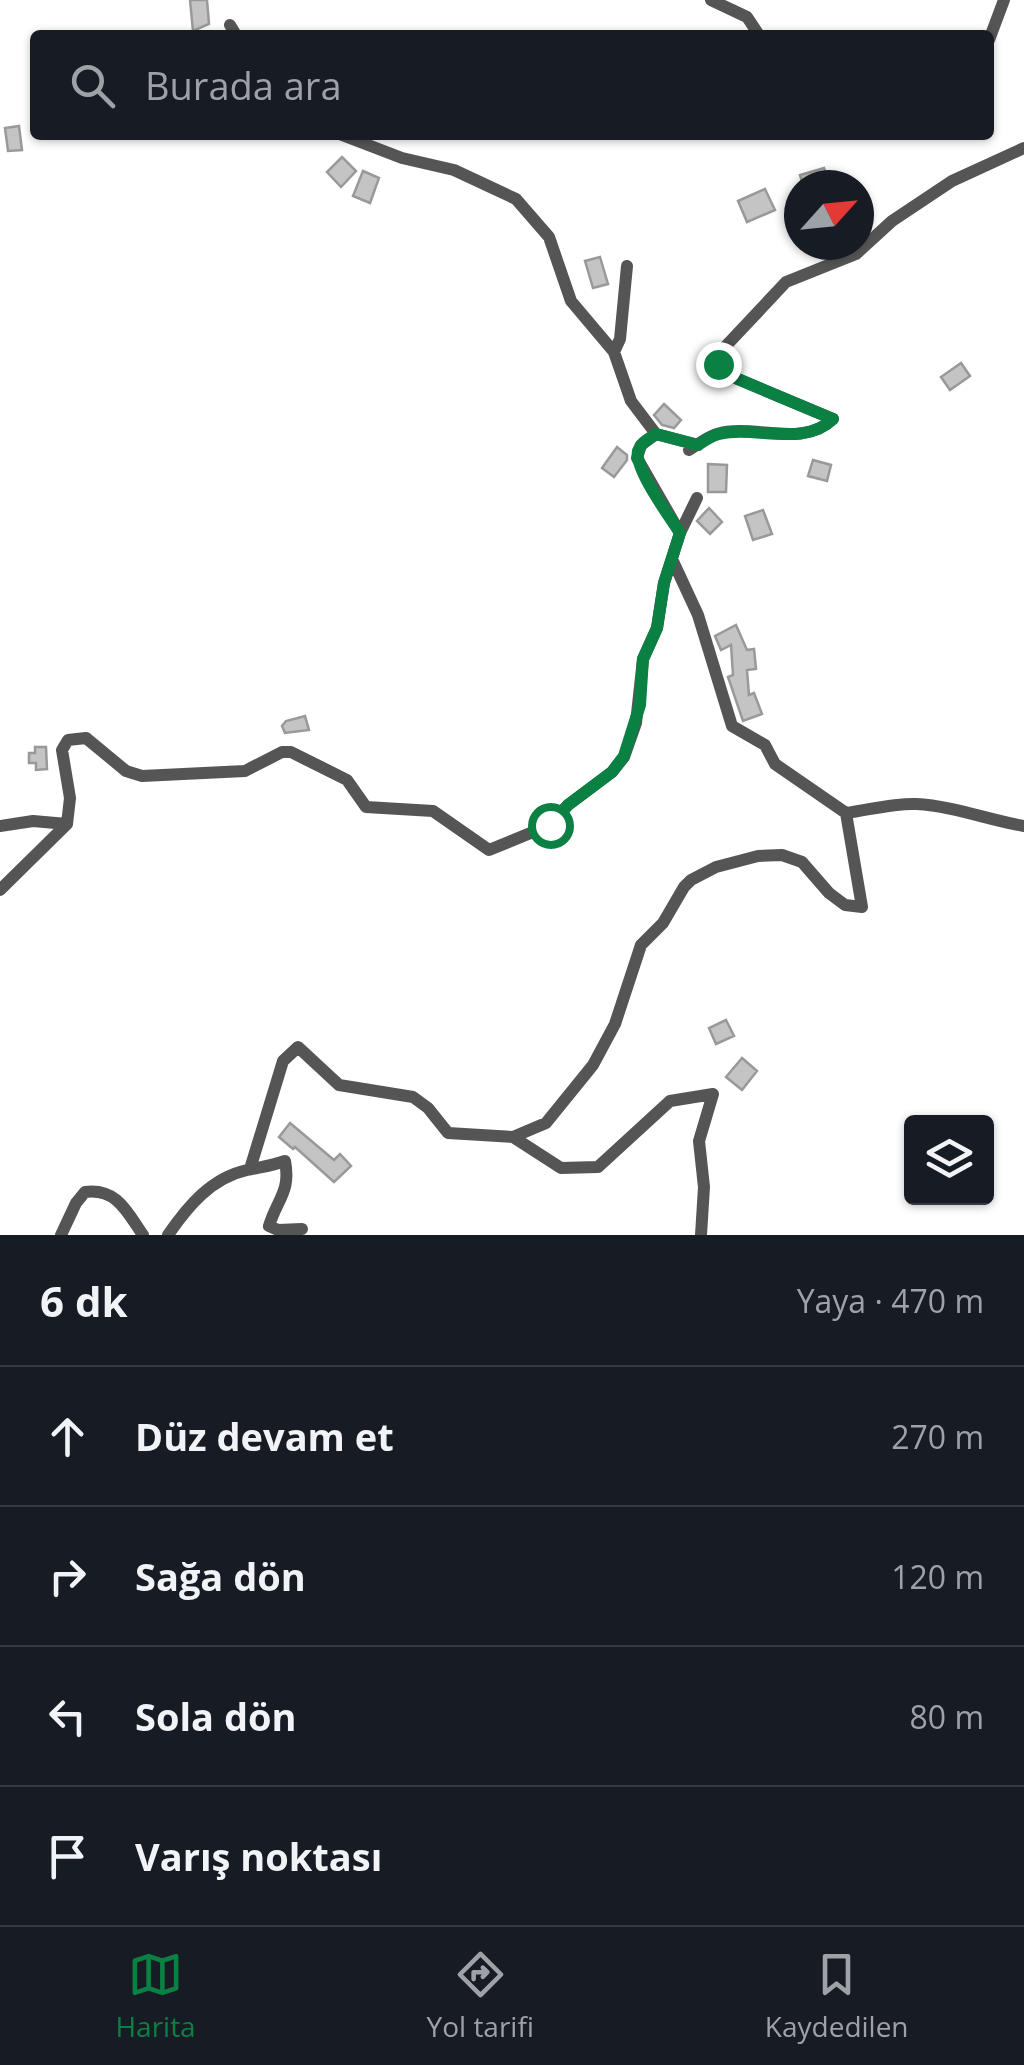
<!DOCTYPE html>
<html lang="tr">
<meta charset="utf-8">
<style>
body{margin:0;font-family:"Open Sans",sans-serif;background:#242831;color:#f1f3f6}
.controls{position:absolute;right:30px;bottom:30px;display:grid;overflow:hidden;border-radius:10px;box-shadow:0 2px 8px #0004}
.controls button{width:90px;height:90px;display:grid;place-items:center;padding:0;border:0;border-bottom:2px solid #363941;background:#171b24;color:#f1f3f6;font:50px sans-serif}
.compass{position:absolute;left:784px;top:170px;width:90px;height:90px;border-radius:50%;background:#171b24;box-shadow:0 2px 8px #0004;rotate:63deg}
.stop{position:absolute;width:30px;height:30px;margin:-22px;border:8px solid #0b8043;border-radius:50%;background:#fff}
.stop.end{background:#0b8043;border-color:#fff;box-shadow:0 2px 10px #0008}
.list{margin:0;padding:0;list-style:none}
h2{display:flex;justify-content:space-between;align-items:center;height:130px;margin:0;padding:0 40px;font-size:42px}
h2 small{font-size:32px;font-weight:400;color:#9ea1a6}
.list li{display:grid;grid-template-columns:65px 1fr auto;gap:30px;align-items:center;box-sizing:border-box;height:140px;padding:0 40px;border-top:2px solid #363941}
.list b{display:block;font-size:38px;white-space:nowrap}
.list em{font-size:32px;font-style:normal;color:#9ea1a6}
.icon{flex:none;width:55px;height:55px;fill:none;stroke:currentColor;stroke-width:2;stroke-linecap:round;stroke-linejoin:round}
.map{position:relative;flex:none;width:1024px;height:1235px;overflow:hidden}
.search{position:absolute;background:#171b24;box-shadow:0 2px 8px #0004;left:30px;right:30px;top:30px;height:110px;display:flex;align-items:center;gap:25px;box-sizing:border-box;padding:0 35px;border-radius:10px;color:#9ea1a6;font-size:38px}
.sheet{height:690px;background:#171b24}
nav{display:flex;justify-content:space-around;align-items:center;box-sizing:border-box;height:140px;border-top:2px solid #363941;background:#171b24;font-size:28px;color:#9ea1a6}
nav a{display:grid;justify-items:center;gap:5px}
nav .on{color:#0b8043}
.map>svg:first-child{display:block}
</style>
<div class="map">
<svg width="1024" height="1235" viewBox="0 0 1024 1235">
<rect width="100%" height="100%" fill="#fff"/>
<path fill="#c4c4c4" stroke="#999" stroke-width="2.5" d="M190 0H207L209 24 193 31Z
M19 126 22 150 8 151 5 128Z
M342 157 356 171 341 187 327 172Z
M824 168 830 185H803L800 175Z
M363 171 379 178 370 203 353 196Z
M765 189 775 210 747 222 738 201Z
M600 257 608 284 593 288 585 261Z
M961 363 970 376 950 390 941 377Z
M664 404 681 420 674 428 662 425 654 415Z
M617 447 627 455V460L614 477 602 468Z
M813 460 831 465 827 481 808 476Z
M708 464 727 465 726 492H708Z
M709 508 722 522 710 534 697 521Z
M763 510 772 534 753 540 745 516Z
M736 625 747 650 754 649 756 669 747 670 749 695 754 693 762 714 743 721 728 677 733 675 731 645 721 650 715 636Z
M305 716 309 730 285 733 282 726 286 721Z
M35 747H46L47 769 36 770V763H29V753H35Z
M726 1020 734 1036 716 1044 709 1028Z
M742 1058 757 1071 742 1090 726 1077Z
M290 1123 334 1160 340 1154 351 1166 334 1182 295 1147 293 1149 279 1137Z"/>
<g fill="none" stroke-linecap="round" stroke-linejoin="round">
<path stroke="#555" stroke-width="12" d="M711 0 747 17 759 35
M230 25 236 35
M989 40 1004 0
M342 135 402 158 454 170 516 199 549 237 571 301 614 352 631 401 656 434 698 445
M614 352 620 339 627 266
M656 434 641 445 637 458 680 533
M689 450C697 445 707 437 717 434 753 423 802 449 833 419L726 374 718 363 723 349 786 282 856 254 892 221 952 181 1024 148
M672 559 698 615 732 726 765 745 775 764 846 813C869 810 894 803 916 804 954 806 988 820 1024 826
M0 826 33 821 67 824
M0 890 67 824 70 798 62 750 68 740 86 738 126 771 142 776 245 771 282 752H291L347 780 366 807 433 811 489 850 550 825 568 805 612 772 624 757 636 723 643 659 657 628 664 583 680 533 697 498
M513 1137 561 1168 598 1167 670 1101 713 1094 699 1141 704 1187 701 1235
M250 1169 283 1061 298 1047 339 1085 413 1097 428 1108 448 1133 513 1137 546 1123 593 1065 615 1024 641 945 663 923 684 887 691 880 716 867 758 856 782 855 802 862 829 893 845 905 862 907 846 813
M61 1235 76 1203 85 1192C117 1188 127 1212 143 1235
M168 1235C188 1206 211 1178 247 1170 260 1167 271 1166 285 1161 291 1192 277 1199 269 1226L278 1230 302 1229"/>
</g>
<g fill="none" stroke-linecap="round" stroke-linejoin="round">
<path stroke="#0b8043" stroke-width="12" d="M550 825 568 805 612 772 624 756 640 705 643 659 657 628 664 583 680 533C670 517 634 469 638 451 641 442 649 439 656 434L698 445C704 441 712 435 719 434 755 425 803 448 833 419L726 374 718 364"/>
</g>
</svg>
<div class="controls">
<button><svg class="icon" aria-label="layers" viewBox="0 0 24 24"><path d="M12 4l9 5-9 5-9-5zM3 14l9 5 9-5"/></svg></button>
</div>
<svg class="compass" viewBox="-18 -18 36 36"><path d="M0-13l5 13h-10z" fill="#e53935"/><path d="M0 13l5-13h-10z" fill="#9ea1a6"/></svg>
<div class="stop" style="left:550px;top:825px"></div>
<div class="stop end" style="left:718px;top:364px"></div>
<div class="search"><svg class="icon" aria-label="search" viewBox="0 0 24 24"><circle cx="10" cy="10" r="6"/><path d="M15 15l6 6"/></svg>Burada ara</div>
</div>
<section class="sheet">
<h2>6 dk<small>Yaya · 470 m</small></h2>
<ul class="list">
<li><svg class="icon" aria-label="ahead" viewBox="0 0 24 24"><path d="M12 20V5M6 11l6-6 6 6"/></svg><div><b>Düz devam et</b></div><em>270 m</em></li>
<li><svg class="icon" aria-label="right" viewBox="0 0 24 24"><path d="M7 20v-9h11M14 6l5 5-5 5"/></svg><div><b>Sağa dön</b></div><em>120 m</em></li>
<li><svg class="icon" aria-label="left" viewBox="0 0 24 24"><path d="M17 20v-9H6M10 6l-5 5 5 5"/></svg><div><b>Sola dön</b></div><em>80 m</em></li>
<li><svg class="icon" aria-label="arrive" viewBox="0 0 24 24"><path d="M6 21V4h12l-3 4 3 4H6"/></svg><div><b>Varış noktası</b></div></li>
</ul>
</section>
<nav>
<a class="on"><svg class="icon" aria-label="map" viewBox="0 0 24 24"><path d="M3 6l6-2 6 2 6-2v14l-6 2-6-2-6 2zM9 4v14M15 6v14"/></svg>Harita</a>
<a><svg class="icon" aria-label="directions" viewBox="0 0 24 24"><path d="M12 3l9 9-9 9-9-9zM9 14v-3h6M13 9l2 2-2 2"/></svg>Yol tarifi</a>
<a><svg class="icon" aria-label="saved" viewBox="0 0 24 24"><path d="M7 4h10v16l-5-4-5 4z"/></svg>Kaydedilen</a>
</nav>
